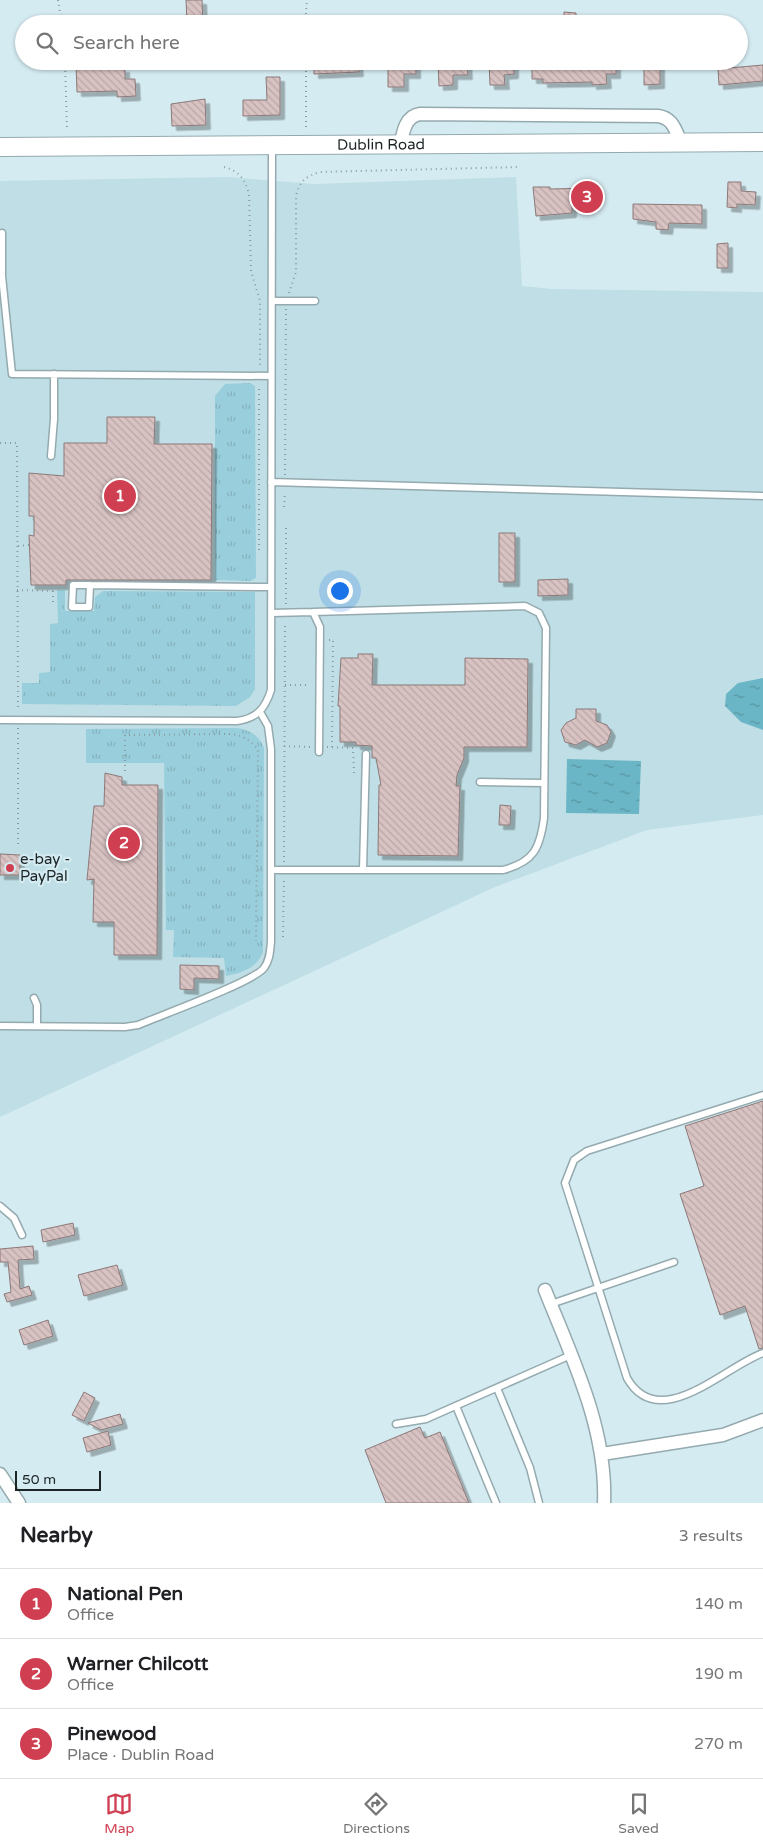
<!DOCTYPE html>
<meta charset="utf-8">
<style>
body{margin:0;font-family:"Varela Round",sans-serif;background:#f6f6f6;color:#202124}
.scale{position:absolute;left:15px;bottom:12px;width:86px;box-sizing:border-box;padding-left:5px;border:2px solid #1c2426;border-top:0;font-size:14px;line-height:18px;white-space:nowrap;color:#1c2426;-webkit-text-stroke:4px #d4ebf1;paint-order:stroke}
.you{position:absolute;left:339px;top:590px;width:18px;height:18px;margin:-12px;border:4px solid #fff;border-radius:50%;background:#1a73e8;box-shadow:0 0 0 8px #1a73e833}
.badge{display:grid;place-items:center;width:32px;height:32px;border-radius:50%;background:#cf3f51;color:#fff;font-size:16px;font-weight:700}
.pin{position:absolute;translate:-50% -50%;border:2px solid #fff;box-shadow:0 1px 5px #0006}
.list{margin:0;padding:0;list-style:none}
h2{display:flex;justify-content:space-between;align-items:center;height:65px;margin:0;padding:0 20px;font-size:21px}
h2 small{font-size:16px;font-weight:400;color:#757577}
.list li{display:grid;grid-template-columns:32px 1fr auto;gap:15px;align-items:center;box-sizing:border-box;height:70px;padding:0 20px;border-top:1px solid #e0e0e0}
.list b{display:block;font-size:19px;white-space:nowrap}
.list p{margin:0;font-size:16px;white-space:nowrap;color:#757577}
.list em{font-size:16px;font-style:normal;color:#757577}
.icon{flex:none;width:28px;height:28px;fill:none;stroke:currentColor;stroke-width:2;stroke-linecap:round;stroke-linejoin:round}
.map{position:relative;flex:none;width:763px;height:1503px;overflow:hidden}
.search{position:absolute;background:#fff;box-shadow:0 1px 4px #0004;left:15px;right:15px;top:15px;height:55px;display:flex;align-items:center;gap:12px;box-sizing:border-box;padding:0 18px;border-radius:28px;color:#757577;font-size:19px}
.sheet{height:275px;background:#fff}
nav{display:flex;justify-content:space-around;align-items:center;box-sizing:border-box;height:70px;border-top:1px solid #e0e0e0;background:#fff;font-size:14px;color:#757577}
nav a{display:grid;justify-items:center;gap:2px}
nav .on{color:#cf3f51}
.map>svg:first-child{display:block}
</style>
<div class="map">
<svg width="763" height="1503" viewBox="0 0 763 1503">
<defs>
<pattern id="grass-tufts" width="24" height="20" patternUnits="userSpaceOnUse" patternTransform="scale(1.25)"><rect width="24" height="20" fill="#99cfdc"/><path d="M3 7l-1-3M5 7V3M7 7l1-3M15 17l-1-3M17 17v-4M19 17l1-3" fill="none" stroke="#83b2bd"/></pattern>
<pattern id="water-ripples" width="26" height="14" patternUnits="userSpaceOnUse" patternTransform="scale(1.25)"><rect width="26" height="14" fill="#6bb6c6"/><path d="M2 4q2-2 4 0t4 0M15 11q2-2 4 0t4 0" fill="none" stroke="#5794a1"/></pattern>
<pattern id="building-back-hatch" width="6" height="6" patternUnits="userSpaceOnUse" patternTransform="scale(1.25)"><rect width="6" height="6" fill="#d8c2c2"/><path d="M-1 5l2 2M0 0l6 6M5-1l2 2" fill="none" stroke="#b9a7a7"/></pattern>
<filter id="shadow"><feDropShadow dx="4.5" dy="4.5" stdDeviation="0" flood-color="#0004"/></filter>
</defs>
<rect width="100%" height="100%" fill="#d4ebf1"/>
<path fill="#bfdee5" d="M227 177 315 184 516 177 522 286 552 289 763 292V815L647 830 495 887 0 1117V181Z"/>
<path fill="url(#grass-tufts)" d="M250 383 255 386 256 578 250 581 215 580V396L225 384Z
M57 590H65V611H94L95 597 103 591 255 592V689L250 697 236 706 22 704V683H39V673L50 672V624L58 623Z
M235 728C249 729 259 735 264 748L263 952C257 968 242 973 226 976L224 958 173 957 174 930H166L164 763H86V729Z"/>
<path fill="url(#water-ripples)" d="M763 678V730L741 722 725 706 726 694 738 683Z
M567 759 641 761 639 814 566 813Z"/>
<path fill="url(#building-back-hatch)" stroke="#8c7878" filter="url(#shadow)" d="M186 0H202L203 24H187Z
M564 12 576 13V24H564Z
M314 61H358L359 72 314 74Z
M416 61V74H404V87H388V62Z
M438 61H467L468 75H453V85L439 86Z
M532 61H616V74H606L607 84 592 85V82L543 83V79H532Z
M489 62H514V74L504 75 505 85H490Z
M644 62H660V84L644 85Z
M101 63 102 69 125 68V79H135L136 96 117 97V91L77 92 76 64Z
M763 65V81L719 85 718 69Z
M266 77H280V115L243 116V100H267Z
M205 99 206 125 172 126 171 104Z
M728 182H741V191L756 192 755 205 737 204V208L727 207Z
M533 187H550V189L594 188 595 205H572V213L536 216Z
M633 204 702 205V224L669 223 668 230 656 229V222L633 219Z
M728 243V268H717V244Z
M107 417H155L154 444H212L211 580H66V585H31L29 535 34 536V516H29V473L64 476V443H107Z
M499 533H515V582H499Z
M568 579V595L538 596V580Z
M358 654H373L372 685H465V658L528 659 527 747H464V758L457 775 456 786H460L458 856 378 855 379 785H381L376 758H372V746L356 745V742H340V706H338L341 658H358Z
M576 709H596V721L607 725 611 732 607 743 597 747 585 740 576 745 565 742 561 730 566 723 576 718Z
M105 773 122 777V785H158L157 955H114V922H93L94 879 87 880 94 806H104Z
M500 805 511 806 510 825H499Z
M0 854 20 855V875H0Z
M180 965 219 966V979L194 978V990L180 989Z
M763 1101V1348L759 1349 745 1306 720 1315 680 1194 704 1186 685 1126Z
M73 1223 75 1235 43 1242 41 1230Z
M33 1246 34 1259 18 1260 20 1289 29 1286 32 1295 7 1302 4 1294 11 1292 8 1262H0V1249Z
M117 1265 123 1285 84 1296 78 1275Z
M48 1320 53 1336 24 1345 19 1330Z
M84 1392 95 1398 84 1421 72 1415Z
M120 1414 123 1424 101 1430 88 1423Z
M420 1427 425 1438 440 1432 469 1503H386L365 1450Z
M108 1431 111 1445 87 1452 83 1438Z"/>
<g fill="none" stroke-linecap="round" stroke-linejoin="round">
<g stroke="#94aaaf" stroke-width="9">
<path id="lane" d="M2 233V276L12 374 271 376
M272 301H315
M51 456 54 419V374
M271 482 763 496
M90 585 89 607H72L73 585H90L259 587H271
M271 613 313 612 320 627 319 752
M0 720 237 721C257 718 265 709 271 690L272 146
M480 782 544 783
M271 870H503C534 862 540 848 544 818L546 628 539 613 525 606 313 612
M363 870 366 754
M34 998 37 1005V1026
M0 1026 125 1027 138 1025C159 1016 254 982 264 968 270 960 270 951 271 942V749L268 726 260 712
M763 1095 587 1151 574 1160 565 1183 627 1378C659 1435 727 1365 763 1353
M0 1206 14 1218 22 1235
M551 1304 674 1262
M497 1388 530 1468 539 1503
M456 1406 496 1503
M396 1424 426 1419 571 1355"/>
</g>
<g stroke="#94aaaf" stroke-width="15">
<path id="street" d="M401 143C403 131 406 116 420 114L658 116C673 118 675 130 681 142
M545 1290C572 1358 607 1428 604 1503
M602 1454 723 1435 763 1420
M0 1474 19 1503"/>
</g>
<g stroke="#94aaaf" stroke-width="20">
<g id="secondary">
<path id="s1" d="M0 147 763 142"/>
</g>
</g>
<path stroke="#8b9ca1" stroke-width="2" stroke-dasharray="1 4" stroke-linecap="butt" d="M58 0 62 24
M305 24 307 0
M65 61 67 131
M306 61V131
M224 167C239 171 245 179 249 194L251 271 260 301V368
M289 293 296 272V196C299 182 306 176 320 172L518 167
M0 443H17L18 711
M285 475 286 309
M284 507 285 492
M18 546 29 545
M259 550V385
M17 590 53 591V588H65
M53 591V602
M286 604V526
M329 640H333L332 748
M285 685H310
M18 728V846
M284 746 310 747
M327 747 353 748 354 774H357
M125 771V735L232 734C244 737 250 739 258 750L256 941
M284 862 285 622
M283 937 284 879"/>
<use href="#lane" stroke="#fff" stroke-width="6"/>
<use href="#street" stroke="#fff" stroke-width="12"/>
<use href="#secondary" stroke="#fff" stroke-width="18"/>
</g>
<circle fill="#cf3f51" stroke="#d4ebf1" stroke-width="2" cx="10" cy="868" r="5"/>
<g text-anchor="middle" stroke-width="4.5" stroke-linejoin="round" paint-order="stroke">
<g font-size="15" fill="#1c2426" stroke="#d4ebf1">
<text dy="5" stroke="none"><textPath href="#s1" startOffset="381">Dublin Road</textPath></text>
</g>
<g font-size="15" fill="#1c2426" stroke="#d4ebf1" text-anchor="start">
<text x="20" y="864">e-bay -<tspan x="20" dy="17">PayPal</tspan></text>
</g>
</g>
</svg>
<div class="scale">50 m</div>
<div class="you"></div>
<div class="pin badge" style="left:120px;top:496px">1</div>
<div class="pin badge" style="left:124px;top:843px">2</div>
<div class="pin badge" style="left:587px;top:197px">3</div>
<div class="search"><svg class="icon" aria-label="search" viewBox="0 0 24 24"><circle cx="10" cy="10" r="6"/><path d="M15 15l6 6"/></svg>Search here</div>
</div>
<section class="sheet">
<h2>Nearby<small>3 results</small></h2>
<ul class="list">
<li><span class="badge">1</span><div><b>National Pen</b><p>Office</p></div><em>140 m</em></li>
<li><span class="badge">2</span><div><b>Warner Chilcott</b><p>Office</p></div><em>190 m</em></li>
<li><span class="badge">3</span><div><b>Pinewood</b><p>Place · Dublin Road</p></div><em>270 m</em></li>
</ul>
</section>
<nav>
<a class="on"><svg class="icon" aria-label="map" viewBox="0 0 24 24"><path d="M3 6l6-2 6 2 6-2v14l-6 2-6-2-6 2zM9 4v14M15 6v14"/></svg>Map</a>
<a><svg class="icon" aria-label="directions" viewBox="0 0 24 24"><path d="M12 3l9 9-9 9-9-9zM9 14v-3h6M13 9l2 2-2 2"/></svg>Directions</a>
<a><svg class="icon" aria-label="saved" viewBox="0 0 24 24"><path d="M7 4h10v16l-5-4-5 4z"/></svg>Saved</a>
</nav>
